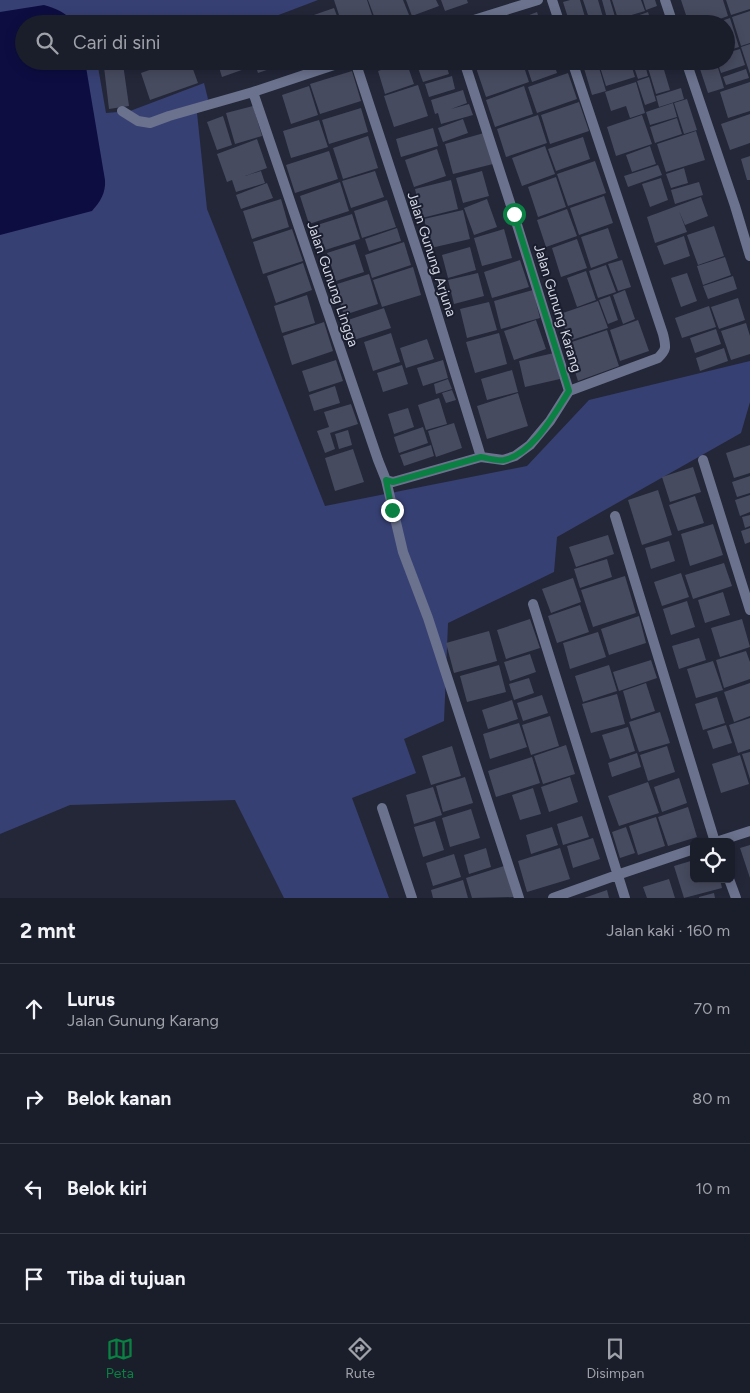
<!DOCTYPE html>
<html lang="id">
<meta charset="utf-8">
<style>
body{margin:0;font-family:Figtree,sans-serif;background:#232632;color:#f1f3f6}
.controls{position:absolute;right:15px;bottom:15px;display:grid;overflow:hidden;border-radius:8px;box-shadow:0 2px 12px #0003}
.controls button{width:45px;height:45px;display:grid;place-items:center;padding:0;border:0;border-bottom:1px solid #383b47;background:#1a1d2a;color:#f1f3f6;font:25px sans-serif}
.stop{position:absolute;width:15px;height:15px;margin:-11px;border:4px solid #0b8043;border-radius:50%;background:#fff}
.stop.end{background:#0b8043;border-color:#fff;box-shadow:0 1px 5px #0008}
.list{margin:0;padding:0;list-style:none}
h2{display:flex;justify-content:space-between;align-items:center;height:65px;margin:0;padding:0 20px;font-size:21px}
h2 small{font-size:16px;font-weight:400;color:#9fa2a8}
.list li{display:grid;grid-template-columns:32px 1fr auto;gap:15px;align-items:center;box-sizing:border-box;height:90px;padding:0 20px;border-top:1px solid #383b47}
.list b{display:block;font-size:19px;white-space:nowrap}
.list p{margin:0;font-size:16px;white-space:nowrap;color:#9fa2a8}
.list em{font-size:16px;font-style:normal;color:#9fa2a8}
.icon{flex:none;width:28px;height:28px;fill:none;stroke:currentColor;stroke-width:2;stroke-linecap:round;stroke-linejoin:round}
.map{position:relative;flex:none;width:750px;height:898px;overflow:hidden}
.search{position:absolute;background:#1a1d2a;box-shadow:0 2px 12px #0003;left:15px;right:15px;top:15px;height:55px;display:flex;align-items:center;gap:12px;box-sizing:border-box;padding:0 18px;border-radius:28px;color:#9fa2a8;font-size:19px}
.sheet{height:425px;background:#1a1d2a}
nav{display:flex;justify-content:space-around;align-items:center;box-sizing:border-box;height:70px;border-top:1px solid #383b47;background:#1a1d2a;font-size:14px;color:#9fa2a8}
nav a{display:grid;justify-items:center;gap:2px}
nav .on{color:#0b8043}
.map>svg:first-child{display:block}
</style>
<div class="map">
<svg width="750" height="898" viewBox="0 0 750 898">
<rect width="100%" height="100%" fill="#232738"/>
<path fill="#374073" d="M0 0H318L255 24H24V61H97L106 113 130 111 204 83 208 99 197 113 207 209 325 506 527 466 589 400 750 361V402L741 433 557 537 554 572 448 623 444 721 404 739 416 773 352 798 389 898H284L235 800 70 805 0 834Z"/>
<path fill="#0d0d42" d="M44 5C55 8 68 13 74 24H24V61H85L105 180C106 193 100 202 92 211L0 235V12Z"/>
<path fill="#474b5f" d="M334 0H367L375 24H342Z
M368 0H403L409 15 386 24H377Z
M406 0H436L439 6 412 16Z
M441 0H467L468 3 445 11Z
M570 0H580L587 24H570L563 2Z
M583 0H598L605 24H591Z
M602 0H610L616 20 608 22Z
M612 0H641L645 11 618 19Z
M643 0H655L657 6 646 10Z
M681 0H723L728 16 706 24H689Z
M726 0H750V9L731 15Z
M334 8 340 24H310L308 17Z
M750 11V43L741 46 732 17Z
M537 12 541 24H511V22Z
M648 12 652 24H636L634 17Z
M632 17 634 24H619L618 21Z
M730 18 739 47 726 51V24L715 23Z
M750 44V74L741 47Z
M740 49 745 65 721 73 717 61H726V53Z
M174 61H190L198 83 150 100 141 73Z
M217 61H251L253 66 222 77Z
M254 61H287V63L258 73Z
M406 61 414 84 385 94 378 71Z
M415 61H433V62L417 66Z
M438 61H445L449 74 423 82 418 68Z
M496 61H522L529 82 486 97 476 68Z
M525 61H553L557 73 532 82Z
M595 61H597L606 91 592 95 583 65Z
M598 61H630L635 77 606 86Z
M632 61H644L648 76 638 79Z
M704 61H716L724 88 708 93 698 63Z
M662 63 670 90 656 94 648 68Z
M123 64 129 106 109 109 104 67Z
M746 69 749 78 726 85 723 77Z
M352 71 361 101 320 114 310 84Z
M568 73 577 99 537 113 528 87Z
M452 76 455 89 429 97 425 84Z
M649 77 656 101 645 105 637 81Z
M636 82 645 113 630 118 626 106 611 111 605 92Z
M750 82V111L728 118 720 92Z
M418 85 428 116 394 127 384 96Z
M309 86 318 115 291 124 282 95Z
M524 86 533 114 495 127 486 100Z
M681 88 684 99 659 107 656 96Z
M463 90 467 103 451 109 469 104 473 115 441 124 438 113 435 114 431 100Z
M687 99 697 130 684 134 674 103Z
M579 102 589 131 550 144 541 115Z
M673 103 677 117 650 125 646 112Z
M253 106 262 136 235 144 226 113Z
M361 108 368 132 329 144 322 120Z
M750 114V143L730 150 721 124Z
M538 115 547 143 506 157 497 129Z
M642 115 652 144 616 156 607 127Z
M223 116 232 145 217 150 207 122Z
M677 118 682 134 655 143 650 127Z
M463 119 468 133 443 142 438 128Z
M319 120 328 147 291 158 283 131Z
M433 128 438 146 401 157 396 139Z
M696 131 705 160 666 172 657 144Z
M484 133 493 164 453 174 445 144Z
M368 136 378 168 343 179 333 148Z
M583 137 590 159 556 171 548 149Z
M257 139 267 168 245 176 261 171 265 183 236 192 232 180 227 182 217 154Z
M545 146 555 174 522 186 512 158Z
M650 146 656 164 632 172 626 155Z
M437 149 446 176 414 187 405 160Z
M329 151 338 179 295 193 286 165Z
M750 156V180H747L741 159Z
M595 161 606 193 568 206 557 174Z
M658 165 662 175 628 187 624 176Z
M684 168 688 183 671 188 666 174Z
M375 171 384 197 351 208 342 181Z
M482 171 489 196 463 203 456 178Z
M556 177 566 207 538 217 528 187Z
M661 178 668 200 650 207 642 184Z
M451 180 458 209 422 218 415 189Z
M340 182 349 211 309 224 300 196Z
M699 182 703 195 675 204 671 190Z
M267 183 273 198 241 209 236 195Z
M604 196 613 223 579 235 570 208Z
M701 197 708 216 685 225 679 211 687 232 655 243 647 217Z
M281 199 289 227 252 239 243 211Z
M487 199 497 227 474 235 464 208Z
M387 200 396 227 362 238 354 211Z
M567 209 577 236 546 247 537 220Z
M463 210 470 239 431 248 424 219Z
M352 214 360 239 322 251 314 226Z
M714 226 724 256 698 265 687 235Z
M397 228 401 241 369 251 365 239Z
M608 228 618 258 591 268 581 237Z
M292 229 303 261 263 274 253 242Z
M504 229 512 258 482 266 474 238Z
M684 236 690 256 664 265 657 246Z
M577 239 587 268 561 277 552 248Z
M404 242 411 265 372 278 365 255Z
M355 244 364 272 336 281 327 253Z
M470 247 476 270 448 278 442 255Z
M725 257 731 275 703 285 697 266Z
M520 260 529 287 492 298 484 272Z
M622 260 631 287 618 291 608 264Z
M303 263 312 290 276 303 267 276Z
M606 265 616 292 598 298 589 271Z
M413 267 421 295 382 307 373 280Z
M586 271 596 300 577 307 567 278Z
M478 273 484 296 454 304 448 280Z
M687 273 697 301 681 307 671 278Z
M369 274 378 304 344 315 334 285Z
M733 276 737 289 708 299 703 286Z
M533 290 540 318 501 329 494 301Z
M625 290 635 319 623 324 613 295Z
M307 295 315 323 282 333 274 306Z
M610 296 618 320 608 324 599 300Z
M738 298 745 320 719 329 711 307Z
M598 301 608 328 569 341 560 314Z
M489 302 497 330 467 338 460 309Z
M709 306 716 327 682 338 675 318Z
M384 308 391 328 354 340 348 320Z
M536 320 546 349 514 360 504 331Z
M638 320 649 351 620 361 610 330Z
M324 322 333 351 292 365 283 336Z
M746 323 750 336V354L731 360 721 331Z
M716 329 721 344 695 353 690 338Z
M607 330 619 366 578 381 566 344Z
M391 333 400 362 373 371 364 342Z
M499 333 507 364 475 373 466 342Z
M427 339 434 359 406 368 400 348Z
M724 348 728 361 700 371 696 358Z
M554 353 560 379 525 387 519 361Z
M336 360 343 381 309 392 302 371Z
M443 360 448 378 423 386 417 368Z
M402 365 408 384 383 392 377 373Z
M512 370 518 392 487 400 481 379Z
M448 379 452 389 436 394 434 384Z
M335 386 340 403 314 411 309 395Z
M452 390 456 400 446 403 442 393Z
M518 393 528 426 487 439 477 406Z
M439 398 447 424 426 430 418 405Z
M351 404 358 424 330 433 335 449 325 453 317 431 329 427 324 412Z
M408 408 414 427 394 434 388 414Z
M454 423 462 448 436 457 428 431Z
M423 427 428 443 399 453 394 437Z
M348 430 352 445 339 449 335 434Z
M431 445 434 456 404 466 400 455Z
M750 445V473L734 478 726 453Z
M353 449 364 482 335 491 325 458Z
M693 467 701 492 670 502 662 477Z
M750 476V493L737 497 732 482Z
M658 490 672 535 642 545 628 500Z
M750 495V512L740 516 735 500Z
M695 496 704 523 678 531 669 505Z
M750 515V526L745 528 742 517Z
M713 524 723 555 690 566 681 534Z
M750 528V542L745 544 741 531Z
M608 535 614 554 576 567 569 547Z
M669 541 675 561 651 569 645 548Z
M607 559 612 577 580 588 574 569Z
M724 563 732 586 693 599 685 575Z
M681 573 689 597 662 606 654 582Z
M625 576 636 613 593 627 581 590Z
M573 578 581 602 551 613 542 589Z
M723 592 730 615 705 623 698 600Z
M687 601 695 627 671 635 663 609Z
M580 605 589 632 557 643 548 616Z
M639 616 646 643 609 655 601 629Z
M530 619 540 648 506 659 497 630Z
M742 619 750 647 720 657 711 628Z
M489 631 497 661 454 673 446 643Z
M598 632 606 657 570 669 563 643Z
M699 638 706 660 679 669 672 646Z
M746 651 750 662V679L724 688 716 660Z
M530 654 536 672 510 681 504 662Z
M651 660 657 678 619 691 613 672Z
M713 661 723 690 696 698 687 669Z
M499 665 506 692 467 702 460 676Z
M609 665 617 691 583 702 575 676Z
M529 678 534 693 514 700 509 684Z
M646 683 655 711 631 719 623 691Z
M750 683V716L734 722 724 692Z
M617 694 625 724 591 733 582 704Z
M542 695 548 713 523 721 517 703Z
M717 697 725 723 703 730 695 704Z
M512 700 518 719 488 729 482 710Z
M660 712 670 743 639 752 629 722Z
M550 716 559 746 531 755 522 725Z
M750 718V749L738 753 729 725Z
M519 723 527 747 490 759 483 734Z
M726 725 732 743 713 749 707 731Z
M628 727 635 751 610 759 602 735Z
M566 745 575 774 543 784 534 756Z
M452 746 461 776 431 785 422 756Z
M667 746 675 772 648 781 640 755Z
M750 752V779L742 754Z
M637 753 641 767 612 777 608 763Z
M740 755 749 784 721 793 712 764Z
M532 757 540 783 496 797 488 771Z
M465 777 473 803 443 812 436 786Z
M570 777 578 802 549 812 541 787Z
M679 778 687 803 662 812 654 787Z
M648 782 659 813 619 826 608 796Z
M433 787 442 815 414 824 406 795Z
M533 788 541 814 520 820 512 795Z
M688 807 697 837 668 846 658 817Z
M471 809 480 838 450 847 442 818Z
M582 816 589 837 563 845 557 824Z
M656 817 665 846 638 855 629 826Z
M435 821 444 850 423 857 414 827Z
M552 827 558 845 531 854 526 835Z
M626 827 635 853 620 858 612 832Z
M593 838 600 859 573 868 567 846Z
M750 845V878L740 848Z
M486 848 491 867 469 874 464 855Z
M560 848 570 879 527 892 518 861Z
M454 854 461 877 433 886 426 863Z
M694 860V879H720L722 888 684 898 674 866Z
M504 866 514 897 472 898 466 878Z
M669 879 675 898H647L643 887Z
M463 880 468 898H433L431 890Z
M607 890 609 898H584Z
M714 893 715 898H699V897Z"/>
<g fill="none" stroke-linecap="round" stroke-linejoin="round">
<path stroke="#6b728d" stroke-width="10" d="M552 0 560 24
M665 0 673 24
M461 24 538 0
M355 61 425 275 481 457
M464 61 514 215 569 391
M686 61 735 206 750 256
M253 92 378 460 386 480 393 482 481 457 503 460 515 456 530 445 550 421 569 391 658 358C667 349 666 347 663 334L572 61
M122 111 138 121 150 123 169 116 253 92 346 61
M703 460 750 610
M386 480 403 552 428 618 519 898
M615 516 715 842
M533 604 625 898
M382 808 412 898
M716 842 750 831
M729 879 736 898
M553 898 617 875 694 849"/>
</g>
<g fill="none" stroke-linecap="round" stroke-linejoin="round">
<path stroke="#0b8043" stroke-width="6" d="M392 510 386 480 393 482 481 457C488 458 496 461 504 460 533 454 554 414 569 391L514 214"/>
</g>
<g text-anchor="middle" stroke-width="4" stroke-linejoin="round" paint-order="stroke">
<g font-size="14" fill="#d4d7e3" stroke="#191d2e">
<text transform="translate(432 254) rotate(72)" y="5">Jalan Gunung Arjuna</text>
<text transform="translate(333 284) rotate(71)" y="5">Jalan Gunung Lingga</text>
<text transform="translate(558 308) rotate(73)" y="5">Jalan Gunung Karang</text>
</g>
</g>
</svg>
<div class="controls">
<button><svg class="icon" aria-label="locate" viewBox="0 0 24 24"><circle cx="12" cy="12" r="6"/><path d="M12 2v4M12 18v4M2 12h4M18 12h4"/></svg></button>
</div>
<div class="stop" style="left:514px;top:214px"></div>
<div class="stop end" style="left:392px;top:510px"></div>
<div class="search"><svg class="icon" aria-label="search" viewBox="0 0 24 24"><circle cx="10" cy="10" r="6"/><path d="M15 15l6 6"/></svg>Cari di sini</div>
</div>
<section class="sheet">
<h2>2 mnt<small>Jalan kaki · 160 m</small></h2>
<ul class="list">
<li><svg class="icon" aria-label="ahead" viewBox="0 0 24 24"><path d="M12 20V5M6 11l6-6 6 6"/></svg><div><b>Lurus</b><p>Jalan Gunung Karang</p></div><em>70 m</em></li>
<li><svg class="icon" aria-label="right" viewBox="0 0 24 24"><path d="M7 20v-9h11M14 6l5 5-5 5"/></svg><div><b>Belok kanan</b></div><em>80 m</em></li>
<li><svg class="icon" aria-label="left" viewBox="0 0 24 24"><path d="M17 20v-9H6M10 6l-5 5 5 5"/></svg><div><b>Belok kiri</b></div><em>10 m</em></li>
<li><svg class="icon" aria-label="arrive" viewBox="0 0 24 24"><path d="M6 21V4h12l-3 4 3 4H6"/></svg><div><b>Tiba di tujuan</b></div></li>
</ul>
</section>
<nav>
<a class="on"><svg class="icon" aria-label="map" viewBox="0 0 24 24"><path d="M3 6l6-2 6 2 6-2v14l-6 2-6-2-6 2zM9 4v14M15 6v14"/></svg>Peta</a>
<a><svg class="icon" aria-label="directions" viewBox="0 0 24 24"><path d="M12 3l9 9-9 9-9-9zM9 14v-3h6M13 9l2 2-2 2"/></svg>Rute</a>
<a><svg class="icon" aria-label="saved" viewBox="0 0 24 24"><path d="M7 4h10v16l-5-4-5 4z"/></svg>Disimpan</a>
</nav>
